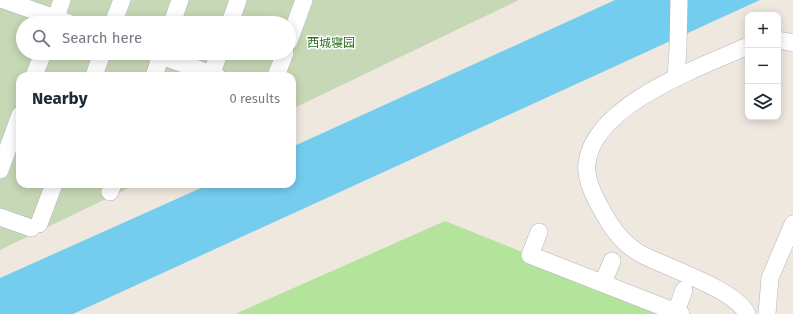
<!DOCTYPE html>
<meta charset="utf-8">
<style>
body{margin:0;font-family:"Fira Sans","Noto Sans SC",sans-serif;background:#f6f6f7;color:#1f2937}
.controls{position:absolute;right:12px;top:12px;display:grid;overflow:hidden;border-radius:8px;box-shadow:0 2px 10px #0003}
.controls button{width:36px;height:36px;display:grid;place-items:center;padding:0;border:0;border-bottom:1px solid #e0e1e3;background:#fff;color:#1f2937;font:20px sans-serif}
.list{margin:0;padding:0;list-style:none}
h2{display:flex;justify-content:space-between;align-items:center;height:52px;margin:0;padding:0 16px;font-size:17px}
h2 small{font-size:13px;font-weight:400;color:#747a83}
.icon{flex:none;width:22px;height:22px;fill:none;stroke:currentColor;stroke-width:2;stroke-linecap:round;stroke-linejoin:round}
.map{position:relative;flex:none;width:793px;height:314px;overflow:hidden}
.search{position:absolute;background:#fff;box-shadow:0 2px 10px #0003;left:16px;top:16px;width:280px;height:44px;display:flex;align-items:center;gap:10px;box-sizing:border-box;padding:0 14px;border-radius:22px;color:#747a83;font-size:15px}
.panel{position:absolute;background:#fff;box-shadow:0 2px 10px #0003;left:16px;top:72px;width:280px;height:116px;border-radius:12px}
.map>svg:first-child{display:block}
</style>
<div class="map">
<svg width="793" height="314" viewBox="0 0 793 314">
<rect width="100%" height="100%" fill="#eee8df"/>
<path fill="#b4e49c" d="M445 221 677 314H235Z"/>
<path fill="#c7d8b6" fill-rule="evenodd" d="M0 0H519L292 109V76H20V184H137L0 250ZM23 23H289V53H23Z"/>
<path fill="#74cdef" d="M615 0H760L73 314H0V278L210 184H292V147Z"/>
<g fill="none" stroke-linecap="round" stroke-linejoin="round">
<g stroke="#b3b5c0" stroke-width="18">
<path id="minor" d="M4 0 69 23
M54 23 62 0
M113 23 122 0
M172 23 180 0
M230 23 238 0
M778 40 793 43
M289 41 304 0
M153 53 217 76
M34 76 43 53
M94 76 102 53
M154 76 162 53
M211 76 219 53
M276 76 285 53
M676 78 678 48 679 0
M0 170 20 115
M110 192 113 184
M0 217 31 228
M39 224 54 184
M539 232 530 255 681 314
M603 283 612 261
M676 312 684 290
M747 314C736 290 668 268 643 255 621 244 609 224 598 203 592 192 585 176 587 163 594 104 701 67 748 46
M767 314 770 278 793 224"/>
</g>
<use href="#minor" stroke="#fff" stroke-width="17"/>
</g>
<g text-anchor="middle" stroke-width="3" stroke-linejoin="round" paint-order="stroke">
<g font-size="12" fill="#2b6b1b" stroke="#fff">
<text x="331" y="47">西城寝园</text>
</g>
</g>
</svg>
<div class="controls">
<button>+</button>
<button>−</button>
<button><svg class="icon" aria-label="layers" viewBox="0 0 24 24"><path d="M12 4l9 5-9 5-9-5zM3 14l9 5 9-5"/></svg></button>
</div>
<div class="search"><svg class="icon" aria-label="search" viewBox="0 0 24 24"><circle cx="10" cy="10" r="6"/><path d="M15 15l6 6"/></svg>Search here</div>
<section class="panel">
<h2>Nearby<small>0 results</small></h2>
<ul class="list">
</ul>
</section>
</div>
